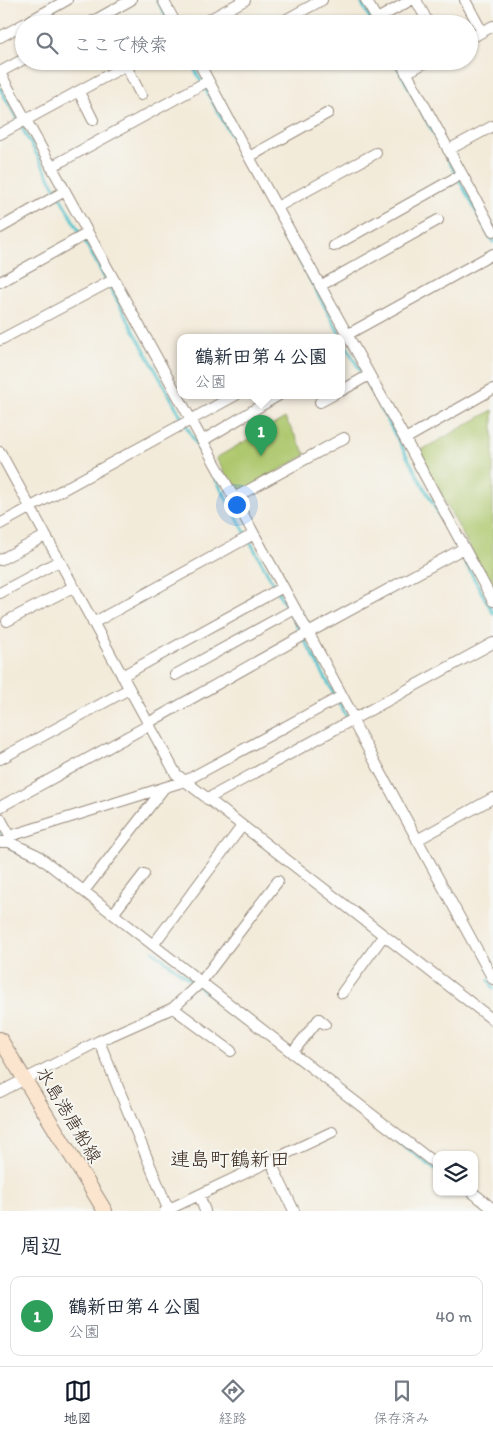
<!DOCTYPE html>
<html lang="ja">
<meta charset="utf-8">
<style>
body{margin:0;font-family:Itim,"Klee One",sans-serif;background:#f2f2f3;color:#1f2937}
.controls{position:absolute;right:15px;bottom:15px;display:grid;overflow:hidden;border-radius:10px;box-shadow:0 1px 4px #0004}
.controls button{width:45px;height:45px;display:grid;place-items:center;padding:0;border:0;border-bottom:1px solid #e0e1e3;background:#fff;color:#1f2937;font:25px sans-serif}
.you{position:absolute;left:236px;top:504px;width:18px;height:18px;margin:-12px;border:4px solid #fff;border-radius:50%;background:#1a73e8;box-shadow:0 0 0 8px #1a73e833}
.badge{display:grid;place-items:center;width:32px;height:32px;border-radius:50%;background:#111827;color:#fff;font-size:16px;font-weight:700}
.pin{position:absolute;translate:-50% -41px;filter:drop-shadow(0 1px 2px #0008)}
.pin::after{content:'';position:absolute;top:26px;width:18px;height:15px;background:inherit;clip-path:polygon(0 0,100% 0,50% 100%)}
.popup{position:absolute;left:177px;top:334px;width:168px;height:65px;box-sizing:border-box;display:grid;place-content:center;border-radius:10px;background:#fff;filter:drop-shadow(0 1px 4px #0005);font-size:16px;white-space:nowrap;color:#747a83}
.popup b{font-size:19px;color:#1f2937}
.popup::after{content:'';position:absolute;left:50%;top:100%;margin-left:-10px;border:10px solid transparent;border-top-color:#fff}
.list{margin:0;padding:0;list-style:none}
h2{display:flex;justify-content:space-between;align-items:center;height:65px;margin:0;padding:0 20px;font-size:21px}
h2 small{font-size:16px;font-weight:400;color:#747a83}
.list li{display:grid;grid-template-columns:32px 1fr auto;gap:15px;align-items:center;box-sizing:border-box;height:80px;margin:0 10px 10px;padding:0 10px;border:1px solid #e0e1e3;border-radius:10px}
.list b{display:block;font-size:19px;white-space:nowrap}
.list p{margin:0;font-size:16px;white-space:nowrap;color:#747a83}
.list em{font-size:16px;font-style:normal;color:#747a83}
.icon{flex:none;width:28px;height:28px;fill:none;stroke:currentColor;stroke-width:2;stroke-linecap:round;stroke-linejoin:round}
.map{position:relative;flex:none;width:493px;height:1211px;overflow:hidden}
.search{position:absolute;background:#fff;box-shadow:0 1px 4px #0004;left:15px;right:15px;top:15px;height:55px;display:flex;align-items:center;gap:12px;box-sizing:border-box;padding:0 18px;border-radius:28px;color:#747a83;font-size:19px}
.sheet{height:155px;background:#fff}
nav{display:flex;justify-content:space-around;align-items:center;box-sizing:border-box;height:70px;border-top:1px solid #e0e1e3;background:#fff;font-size:14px;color:#747a83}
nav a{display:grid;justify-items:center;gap:2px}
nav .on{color:#111827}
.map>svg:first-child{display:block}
</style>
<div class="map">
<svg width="493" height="1211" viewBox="0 0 493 1211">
<rect width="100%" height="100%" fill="#f6f6f2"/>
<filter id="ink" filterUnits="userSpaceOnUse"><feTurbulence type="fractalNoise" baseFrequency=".02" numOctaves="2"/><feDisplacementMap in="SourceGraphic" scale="10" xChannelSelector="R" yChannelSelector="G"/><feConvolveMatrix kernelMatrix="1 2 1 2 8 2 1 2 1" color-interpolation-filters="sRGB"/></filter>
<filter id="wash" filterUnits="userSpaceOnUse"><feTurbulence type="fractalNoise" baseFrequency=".0096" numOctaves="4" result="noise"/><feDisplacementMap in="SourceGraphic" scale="20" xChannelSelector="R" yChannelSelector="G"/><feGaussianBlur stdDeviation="1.12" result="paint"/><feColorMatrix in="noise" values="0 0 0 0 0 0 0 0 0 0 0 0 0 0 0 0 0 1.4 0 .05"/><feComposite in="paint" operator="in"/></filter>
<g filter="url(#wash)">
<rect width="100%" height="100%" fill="#f3ebda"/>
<path fill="#aec86e" stroke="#747946" d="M493 410V590L418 452Z
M285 418 306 455 239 493 235 491 216 458Z"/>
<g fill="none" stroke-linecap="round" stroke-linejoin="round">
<path stroke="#56c3cd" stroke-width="3" d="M157 0 170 24
M360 0 373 24
M190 61 493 613
M394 61 493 242
M0 88 348 719
M0 833V834
M11 849 36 862 69 886
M153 951 233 1013
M489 980 493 988
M362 1113 437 1171
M464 1192 472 1199"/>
</g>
</g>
<g filter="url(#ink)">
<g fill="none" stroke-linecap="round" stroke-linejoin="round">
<g stroke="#978a7c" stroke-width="12">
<path id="minor" d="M163 0 176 24
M366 0 379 23
M416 0 429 24
M465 0 482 32
M377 19 411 0
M24 24 67 0
M88 24 131 0
M201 24 245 0
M278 24 322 0
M0 37 24 24
M469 39 493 26
M198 61 249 157 405 439 493 601
M400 61 493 231
M126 66 141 95
M0 72 24 59
M0 73 309 634 352 714 355 725 493 979
M406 73 428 61
M79 92 93 120
M0 134 134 61
M448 150 493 126
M249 157 328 113
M51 167 208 81
M277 207 376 153
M0 228 65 191
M334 246 462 174
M0 282 88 233
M320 286 438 220
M343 337 493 254
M0 340 113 280
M341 391 369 375
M320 402 333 395
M405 439 493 389
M202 441 279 395
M0 452 176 774 493 1020
M234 498 344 438
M0 524 236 395
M0 560 45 536
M0 593 59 561
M7 621 73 587
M93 623 254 534
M175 675 295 609
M122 676 283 587
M148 723 299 638 464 548
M0 759 129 689
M207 799 493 643
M0 807 149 725
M0 818 10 836
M417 840 493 798
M0 842H9L37 855 437 1165
M9 842 10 836 185 781 342 696
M84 891 164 788
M113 914 144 874
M153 945 242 826
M342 993 384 935
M173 1008 201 982 278 881
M99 1041 168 1209
M292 1053 319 1019 325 1024
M0 1092 99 1041 173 1008 231 1051
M274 1169 294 1211
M472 1192 493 1209
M199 1195 205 1211
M165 1211 332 1132"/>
</g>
<g stroke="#978a7c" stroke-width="16">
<path id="secondary" d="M0 1039 105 1211"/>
</g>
<use href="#minor" stroke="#fff" stroke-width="10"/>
<use href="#secondary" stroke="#fbe5cf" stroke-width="14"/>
</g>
</g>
<g text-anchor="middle" stroke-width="4" stroke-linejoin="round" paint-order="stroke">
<g font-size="18" fill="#3b2a1e" stroke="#f6f6f2">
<text transform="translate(69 1115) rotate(59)" y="6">水島港唐船線</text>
</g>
<g font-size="20" fill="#3b2a1e" stroke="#f6f6f2">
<text x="230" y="1166">連島町鶴新田</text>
</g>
</g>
</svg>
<div class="controls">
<button><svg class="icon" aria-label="layers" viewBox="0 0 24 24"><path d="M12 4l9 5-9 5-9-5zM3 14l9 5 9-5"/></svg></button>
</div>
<div class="you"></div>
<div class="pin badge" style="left:261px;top:456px;background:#2e9e5b">1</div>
<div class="popup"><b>鶴新田第４公園</b>公園</div>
<div class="search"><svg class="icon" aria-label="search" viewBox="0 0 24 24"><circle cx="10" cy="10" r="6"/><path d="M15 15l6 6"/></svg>ここで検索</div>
</div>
<section class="sheet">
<h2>周辺<small></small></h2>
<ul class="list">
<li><span class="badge" style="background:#2e9e5b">1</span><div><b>鶴新田第４公園</b><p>公園</p></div><em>40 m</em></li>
</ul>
</section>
<nav>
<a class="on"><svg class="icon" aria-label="map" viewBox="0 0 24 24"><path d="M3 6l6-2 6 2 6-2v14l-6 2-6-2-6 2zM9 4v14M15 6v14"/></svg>地図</a>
<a><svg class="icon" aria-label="directions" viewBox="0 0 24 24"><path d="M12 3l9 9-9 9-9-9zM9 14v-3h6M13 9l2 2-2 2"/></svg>経路</a>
<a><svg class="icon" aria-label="saved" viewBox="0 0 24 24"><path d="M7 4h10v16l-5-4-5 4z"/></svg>保存済み</a>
</nav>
